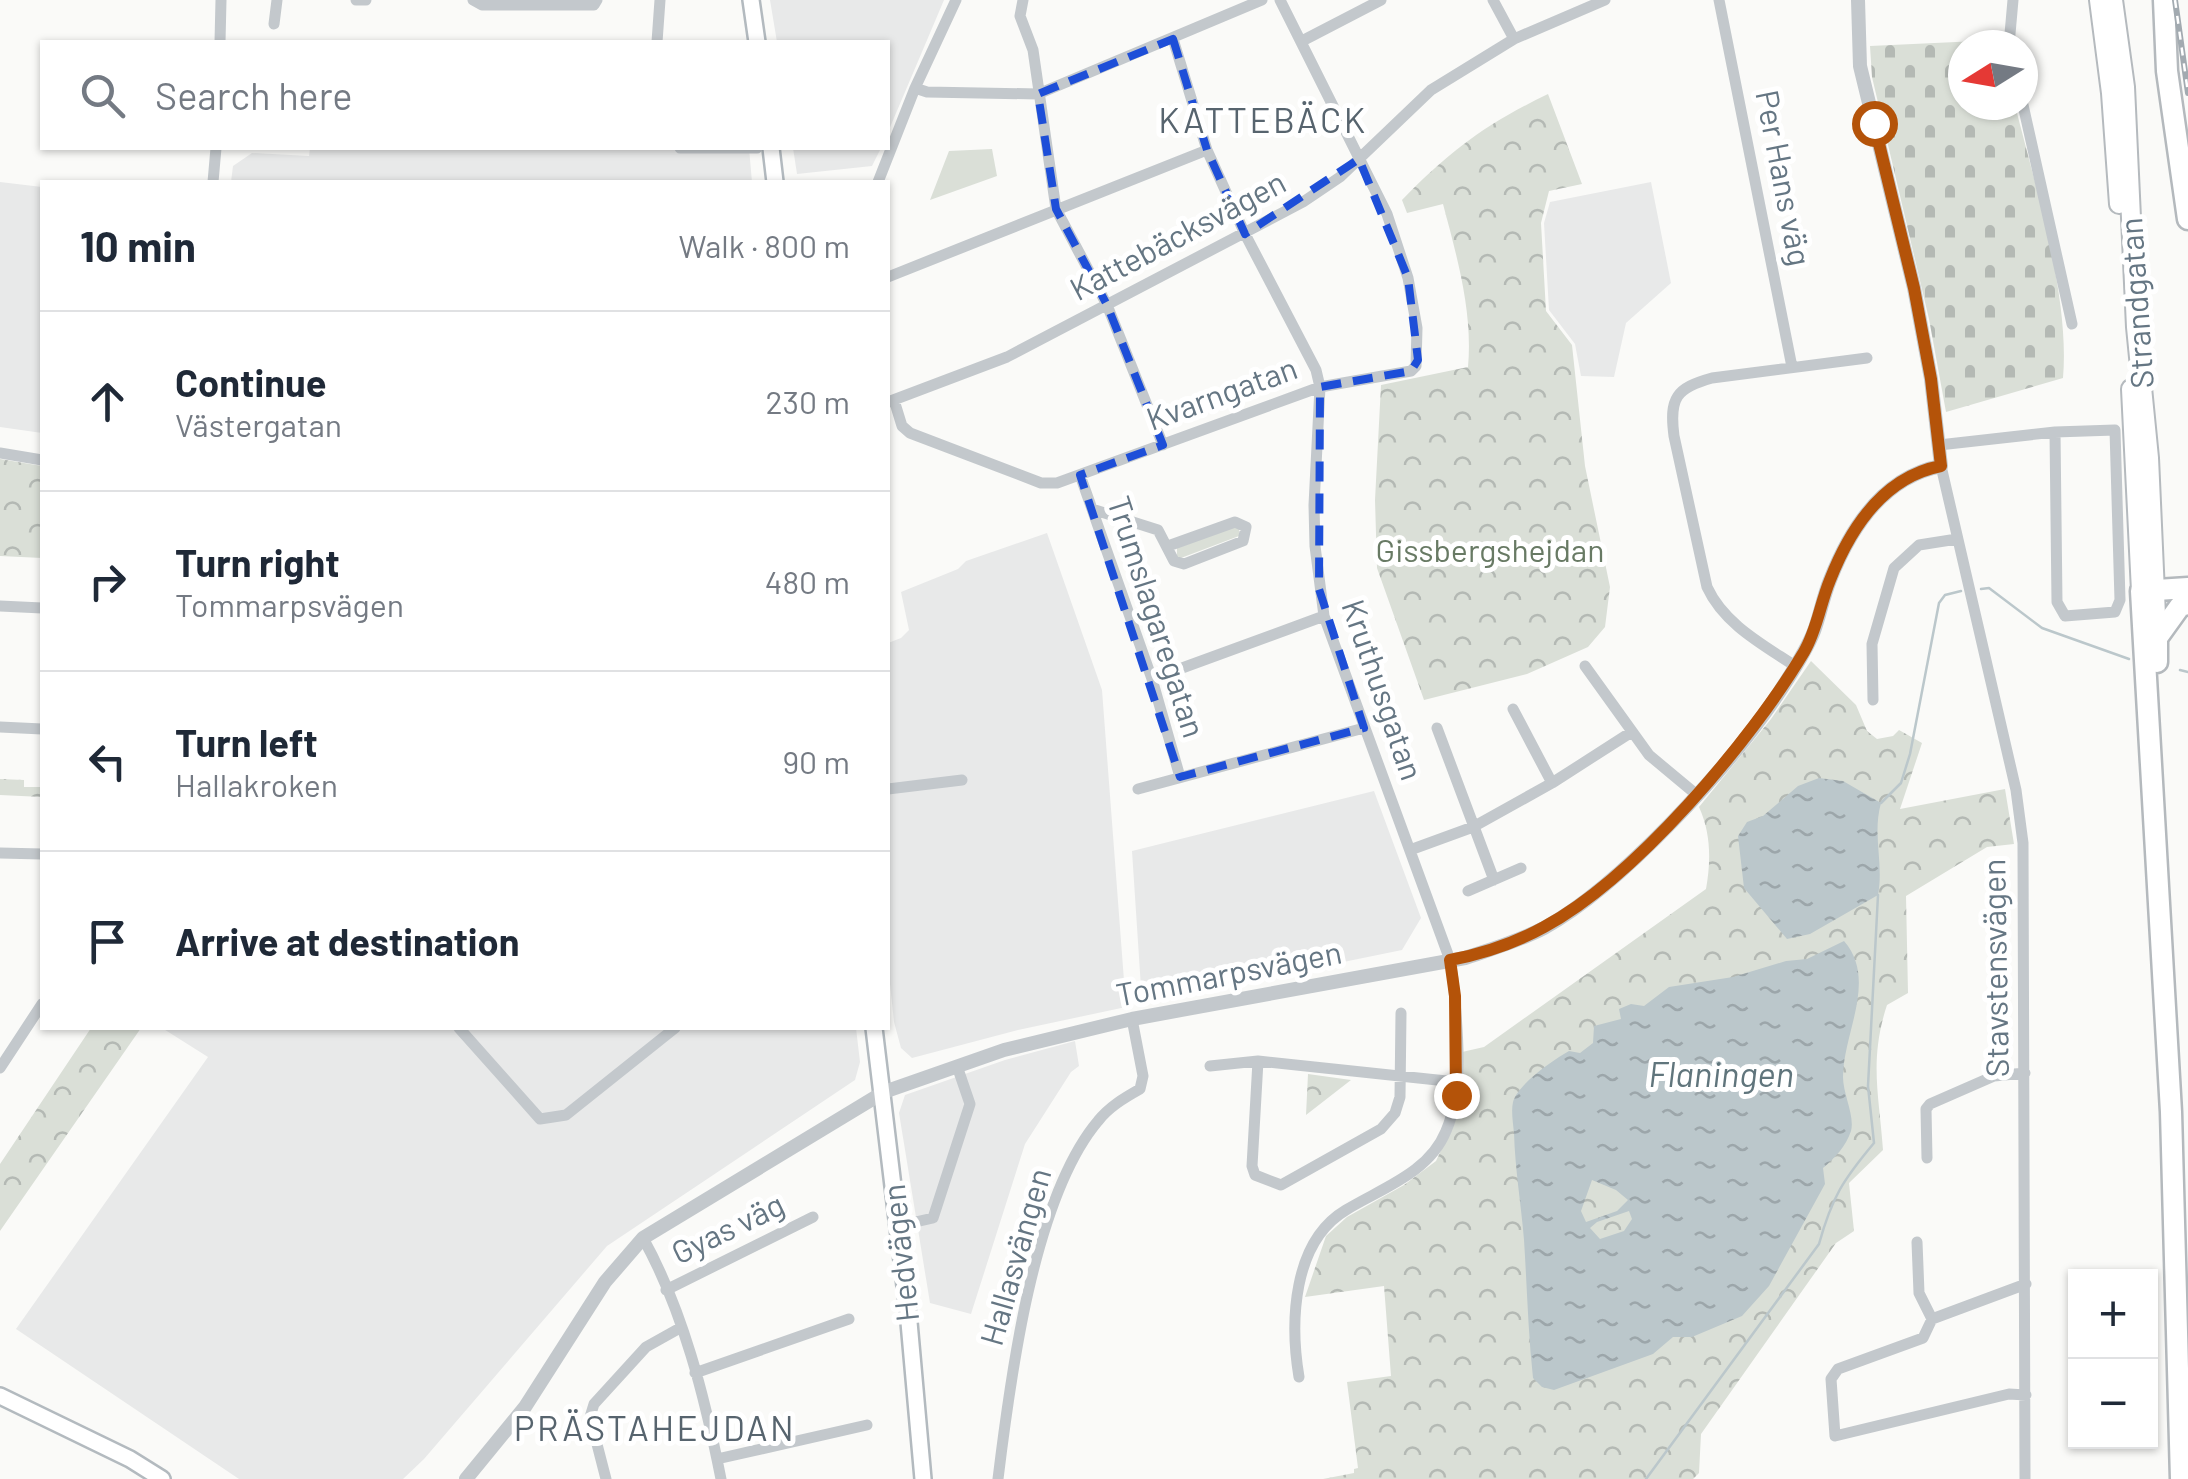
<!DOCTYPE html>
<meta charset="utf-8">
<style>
body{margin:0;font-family:Barlow,sans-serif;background:#f2f2f3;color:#1f2937}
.controls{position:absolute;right:30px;bottom:30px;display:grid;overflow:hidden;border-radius:0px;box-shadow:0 2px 8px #0004}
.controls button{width:90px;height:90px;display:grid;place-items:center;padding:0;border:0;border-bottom:2px solid #e0e1e3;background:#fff;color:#1f2937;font:50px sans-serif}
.compass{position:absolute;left:1948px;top:30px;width:90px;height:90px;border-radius:50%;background:#fff;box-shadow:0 2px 8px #0004;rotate:259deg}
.stop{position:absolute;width:30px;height:30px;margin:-22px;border:8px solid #b45309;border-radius:50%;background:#fff}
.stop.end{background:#b45309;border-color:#fff;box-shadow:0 2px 10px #0008}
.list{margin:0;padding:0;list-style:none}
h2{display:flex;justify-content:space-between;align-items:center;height:130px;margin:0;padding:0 40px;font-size:42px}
h2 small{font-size:32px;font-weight:400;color:#747a83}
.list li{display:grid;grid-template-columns:65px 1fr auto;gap:30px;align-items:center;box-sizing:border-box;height:180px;padding:0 40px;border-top:2px solid #e0e1e3}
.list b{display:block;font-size:38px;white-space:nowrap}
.list p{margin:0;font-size:32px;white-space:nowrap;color:#747a83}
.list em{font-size:32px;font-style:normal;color:#747a83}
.icon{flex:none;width:55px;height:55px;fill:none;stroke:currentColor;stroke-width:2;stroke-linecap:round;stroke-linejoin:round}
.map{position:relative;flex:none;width:2188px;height:1479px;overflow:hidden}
.search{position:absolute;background:#fff;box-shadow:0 2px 8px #0004;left:40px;top:40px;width:850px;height:110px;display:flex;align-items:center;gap:25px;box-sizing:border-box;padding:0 35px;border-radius:0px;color:#747a83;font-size:38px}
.panel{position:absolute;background:#fff;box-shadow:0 2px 8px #0004;left:40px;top:180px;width:850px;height:850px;border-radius:0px}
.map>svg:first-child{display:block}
</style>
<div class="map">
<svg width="2188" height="1479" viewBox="0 0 2188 1479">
<defs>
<pattern id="forest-crowns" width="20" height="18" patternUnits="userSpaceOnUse" patternTransform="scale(2.5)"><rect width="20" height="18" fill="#dadfd7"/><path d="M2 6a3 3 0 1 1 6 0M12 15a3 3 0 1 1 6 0" fill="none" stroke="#b4b9b4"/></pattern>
<pattern id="cemetery-stones" width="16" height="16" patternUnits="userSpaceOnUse" patternTransform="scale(2.5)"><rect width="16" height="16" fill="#dadfd7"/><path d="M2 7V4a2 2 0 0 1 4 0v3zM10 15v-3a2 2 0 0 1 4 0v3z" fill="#b4b9b4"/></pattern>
<pattern id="water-ripples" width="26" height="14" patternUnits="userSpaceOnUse" patternTransform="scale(2.5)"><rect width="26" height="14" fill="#bbc7cb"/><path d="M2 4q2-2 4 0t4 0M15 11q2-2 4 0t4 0" fill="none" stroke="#9ca6aa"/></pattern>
</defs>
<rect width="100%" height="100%" fill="#fafaf8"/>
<path fill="#e8e9e9" d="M770 0H944L888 132V42H777Z
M310 148H749L752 182H231L233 166 252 153 309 156Z
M793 148H881L872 166 797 174Z
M0 182 42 187V433L0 427Z
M1651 182 1671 283 1626 323 1614 377 1581 376 1575 344 1549 310 1544 223 1550 202Z
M1047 533 1102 690 1126 1007 1018 1030 912 1058 901 1048 894 1022 888 965V643L901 638 909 630 901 592 958 569 966 561Z
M1374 791 1421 918 1402 950 1142 1003 1132 851Z
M162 1028H856L860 1062 855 1080 607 1246 424 1459 403 1479H239L16 1329 208 1057Z
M1075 1041 1079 1066 1071 1072 1025 1144 971 1314 930 1303 899 1113 905 1095 1005 1060Z"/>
<path fill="#dadfd7" d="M992 149 997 176 930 200 949 151Z
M1236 526 1239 528V536L1181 558 1177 557V547Z"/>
<path fill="url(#forest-crowns)" d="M1548 94 1582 184 1549 191 1541 223 1546 311 1572 345 1585 466 1610 587 1605 627 1588 647 1527 674 1424 700 1377 568 1375 500 1381 385 1468 367C1473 312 1457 257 1443 204L1407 213 1402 200C1451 150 1486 124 1548 94Z
M0 459 42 466V558L0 556Z
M1811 661 1856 705 1867 731 1877 739 1893 736 1899 730 1922 743 1900 809 2005 789 2014 844 1987 847 1906 896 1908 993 1887 1005C1869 1060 1879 1094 1883 1150L1849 1183 1854 1231 1836 1243 1701 1434 1699 1473 1693 1479H1323L1354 1473V1469L1358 1468 1347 1382 1391 1376 1384 1286 1305 1297 1326 1236 1347 1217 1404 1185 1436 1161 1458 1114 1462 1052 1484 1047 1706 889C1711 861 1711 833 1699 807L1771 719Z
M0 779 24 780V787H42V797L0 795Z
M91 1028H141L0 1231V1164Z
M1308 1074 1351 1080 1306 1115Z"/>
<path fill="url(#cemetery-stones)" d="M1999 40 2001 45H1963V105H2015C2035 185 2070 297 2063 378L1946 412 1929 319 1872 77 1870 46Z"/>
<path fill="url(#water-ripples)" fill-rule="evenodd" d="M1819 778 1843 781 1881 803C1872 835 1884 863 1878 895L1810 934 1787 939 1744 888 1738 836 1747 822 1763 816 1798 786Z
M1844 941C1878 980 1843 1033 1843 1077 1843 1094 1855 1116 1851 1131 1846 1146 1835 1158 1823 1168L1825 1184 1769 1286 1742 1316 1692 1337H1673L1653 1354 1554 1390 1542 1387 1533 1378C1528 1332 1527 1286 1524 1240 1521 1204 1515 1169 1514 1133 1513 1123 1511 1111 1513 1102 1518 1084 1553 1060 1569 1051L1580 1053 1593 1043 1594 1026 1621 1019 1619 1009 1631 1004 1644 1006 1669 987 1733 977 1786 961 1807 959ZM1592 1180 1616 1190 1628 1200 1617 1211 1586 1222 1581 1211ZM1629 1211 1632 1219 1624 1231 1600 1239 1590 1228 1597 1222Z"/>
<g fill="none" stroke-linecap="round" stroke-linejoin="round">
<path stroke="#bbc7cb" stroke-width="2.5" d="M1981 589 1989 588 2042 628 2129 659
M2180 670 2188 672
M1881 803 1901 783 1910 754 1939 603 1945 595 1961 591
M1646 1479 1819 1244C1832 1197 1843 1180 1874 1143L1868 1086 1878 895"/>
<g stroke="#b3babf" stroke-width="20">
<path id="secondary" d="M751 0 757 42
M771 148 775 182
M874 1028 908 1311 923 1479
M0 1396 130 1459 162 1479"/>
</g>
<g stroke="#b5babe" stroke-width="22">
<path id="primary" d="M2099 0 2111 93 2119 204
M2113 0 2125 87 2136 327 2149 458 2157 638
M2131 389 2141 591"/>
</g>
<g stroke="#b4b9bd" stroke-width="25">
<path id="trunk" d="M2164 0 2167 71 2188 219
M2157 662V638L2180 606 2188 604
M2181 1479 2171 1112 2141 591 2188 588"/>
</g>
<path stroke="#c3c8cc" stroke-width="11" d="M356 0H366
M473 0 482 5H594L597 0
M1023 0 1020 16 1033 50 1056 209 1107 305 1163 445
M1493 0 1514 39
M1719 0 1792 367
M274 24 277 0
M1173 39 1207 150 1245 234 1316 370 1320 387 1314 505 1315 546 1324 616 1450 960 1453 979C1457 1026 1465 1087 1446 1131 1429 1173 1382 1188 1346 1210 1292 1242 1290 1323 1299 1377
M1302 41 1381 0
M220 42 221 0
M657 42 660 0
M2009 45 2013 0
M915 88 927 92 1038 94 1262 0
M2023 105 2072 324
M680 148H757
M213 182 216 148
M878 182 915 88 956 0
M888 277 1207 150
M894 400 902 426 910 433 1041 483H1057L1320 387 1411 371 1416 366 1417 328 1408 278 1387 214 1280 0
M888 402 1007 357 1303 202 1340 177 1431 90 1514 39 1605 0
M1939 445 2055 432 2115 430 2120 600 2115 612 2065 616 2057 602 2055 432
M0 453 42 460
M1941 466 2016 790 2023 843 2025 1479
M1080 475 1152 679 1180 777
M1092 509 1158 530 1174 561 1184 564 1243 541 1246 527 1235 522 1168 546
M0 606 42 608
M1585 666 1649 755 1697 795
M1795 666C1762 644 1724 624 1707 587L1674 436C1669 398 1676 388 1712 378L1867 358
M1152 679 1324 616
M1873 700 1872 644 1894 568 1919 545 1957 539
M1513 709 1552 783
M0 727 42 729
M1437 728 1494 880
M888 789 962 780
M1138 789 1364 728
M1410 850 1473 827 1552 783 1630 733
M0 853 42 854
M1468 891 1521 868
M459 1028 540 1119 566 1115 675 1028
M1258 1061 1252 1166 1255 1175 1281 1185 1381 1129 1395 1113 1400 1097 1401 1013
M1210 1066 1258 1061 1456 1082
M0 1068 42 1004
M1927 1158 1926 1109 1930 1104 1994 1076 2025 1073
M898 1226 933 1218 970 1104 957 1066
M643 1238C683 1310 705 1398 721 1479
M1917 1242 1919 1293 1932 1319 1923 1338 1838 1369 1831 1379 1835 1436 2009 1394 2026 1395
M666 1290 813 1217
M1932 1319 2026 1284
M695 1373 849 1319
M717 1459 867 1425
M606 1479 590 1417 594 1404 646 1347 680 1328
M998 1479C1010 1380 1033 1198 1098 1121 1109 1107 1124 1098 1140 1089L1143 1076 1132 1019"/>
<path stroke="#c3c8cc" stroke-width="14" d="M466 1479 525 1407 605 1282 643 1238 884 1092 1004 1050 1132 1019 1465 958C1492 949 1519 941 1544 928 1621 886 1731 765 1780 691 1792 672 1806 652 1814 631 1820 615 1823 597 1830 580 1850 529 1883 477 1941 466L1931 379 1914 288 1860 66 1858 0"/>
<use href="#secondary" stroke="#fff" stroke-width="15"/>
<use href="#primary" stroke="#fff" stroke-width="18"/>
<use href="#trunk" stroke="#fff" stroke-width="20"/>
<g stroke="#a2aab0" stroke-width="6">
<path id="rail" d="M2175 0 2188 93"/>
</g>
<use href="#rail" stroke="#fff" stroke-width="2.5" stroke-dasharray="8" stroke-linecap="butt"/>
</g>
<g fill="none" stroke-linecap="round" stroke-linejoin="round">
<path stroke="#b45309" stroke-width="12" d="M1456 1095 1455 996 1450 960C1482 954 1515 943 1544 927 1635 878 1751 741 1804 652 1817 630 1820 604 1830 580 1850 529 1883 477 1941 466L1931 379 1914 288 1874 123"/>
</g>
<path fill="none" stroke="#1d4ed8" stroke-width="8" stroke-dasharray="20 12" stroke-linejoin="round" d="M1173 39 1207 150 1245 234 1359 159 1408 278 1418 360 1411 371 1320 387 1319 589 1364 728 1180 777 1080 475 1163 445 1107 305 1056 209 1038 94Z"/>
<g text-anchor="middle" stroke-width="10" stroke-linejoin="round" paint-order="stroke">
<g font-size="32" fill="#657683" stroke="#fff">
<text transform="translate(1783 178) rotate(79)" y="11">Per Hans väg</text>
<text transform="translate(1178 236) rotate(-28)" y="11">Kattebäcksvägen</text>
<text transform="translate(2137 303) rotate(-94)" y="11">Strandgatan</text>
<text transform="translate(1222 394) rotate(-20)" y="11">Kvarngatan</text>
<text transform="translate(1156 617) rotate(72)" y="11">Trumslagaregatan</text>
<text transform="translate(1382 690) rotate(71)" y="11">Kruthusgatan</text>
<text transform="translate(1996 968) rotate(-91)" y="11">Stavstensvägen</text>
<text transform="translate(1229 974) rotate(-11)" y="11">Tommarpsvägen</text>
<text transform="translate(728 1229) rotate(-26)" y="11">Gyas väg</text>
<text transform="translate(901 1253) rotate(-96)" y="11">Hedvägen</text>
<text transform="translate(1016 1257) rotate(-74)" y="11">Hallasvängen</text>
</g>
<g font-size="32" fill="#687a64" stroke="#fff">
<text x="1490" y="562">Gissbergshejdan</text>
</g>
<g font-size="35" letter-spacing="2.5" fill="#57646e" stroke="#fff">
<text x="1263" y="133">KATTEBÄCK</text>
<text x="655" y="1441">PRÄSTAHEJDAN</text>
</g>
<g font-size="35" font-style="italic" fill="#60757c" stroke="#fff">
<text x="1721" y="1087">Flaningen</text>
</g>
</g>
</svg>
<div class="controls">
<button>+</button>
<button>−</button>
</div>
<svg class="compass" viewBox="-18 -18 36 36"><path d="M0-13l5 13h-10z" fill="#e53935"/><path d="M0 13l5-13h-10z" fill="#747a83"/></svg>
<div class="stop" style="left:1874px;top:123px"></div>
<div class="stop end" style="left:1456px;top:1095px"></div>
<div class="search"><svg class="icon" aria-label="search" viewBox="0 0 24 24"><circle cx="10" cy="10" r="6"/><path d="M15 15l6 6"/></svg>Search here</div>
<section class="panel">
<h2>10 min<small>Walk · 800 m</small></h2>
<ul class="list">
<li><svg class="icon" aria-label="ahead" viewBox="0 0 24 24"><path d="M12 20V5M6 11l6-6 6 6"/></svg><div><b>Continue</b><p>Västergatan</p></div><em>230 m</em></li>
<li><svg class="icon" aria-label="right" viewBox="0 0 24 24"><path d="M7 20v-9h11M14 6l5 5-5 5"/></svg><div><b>Turn right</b><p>Tommarpsvägen</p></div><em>480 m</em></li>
<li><svg class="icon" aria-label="left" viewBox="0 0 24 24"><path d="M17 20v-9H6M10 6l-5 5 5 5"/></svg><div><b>Turn left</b><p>Hallakroken</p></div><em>90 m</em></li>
<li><svg class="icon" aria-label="arrive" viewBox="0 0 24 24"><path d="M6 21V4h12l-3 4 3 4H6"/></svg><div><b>Arrive at destination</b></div></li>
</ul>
</section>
</div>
